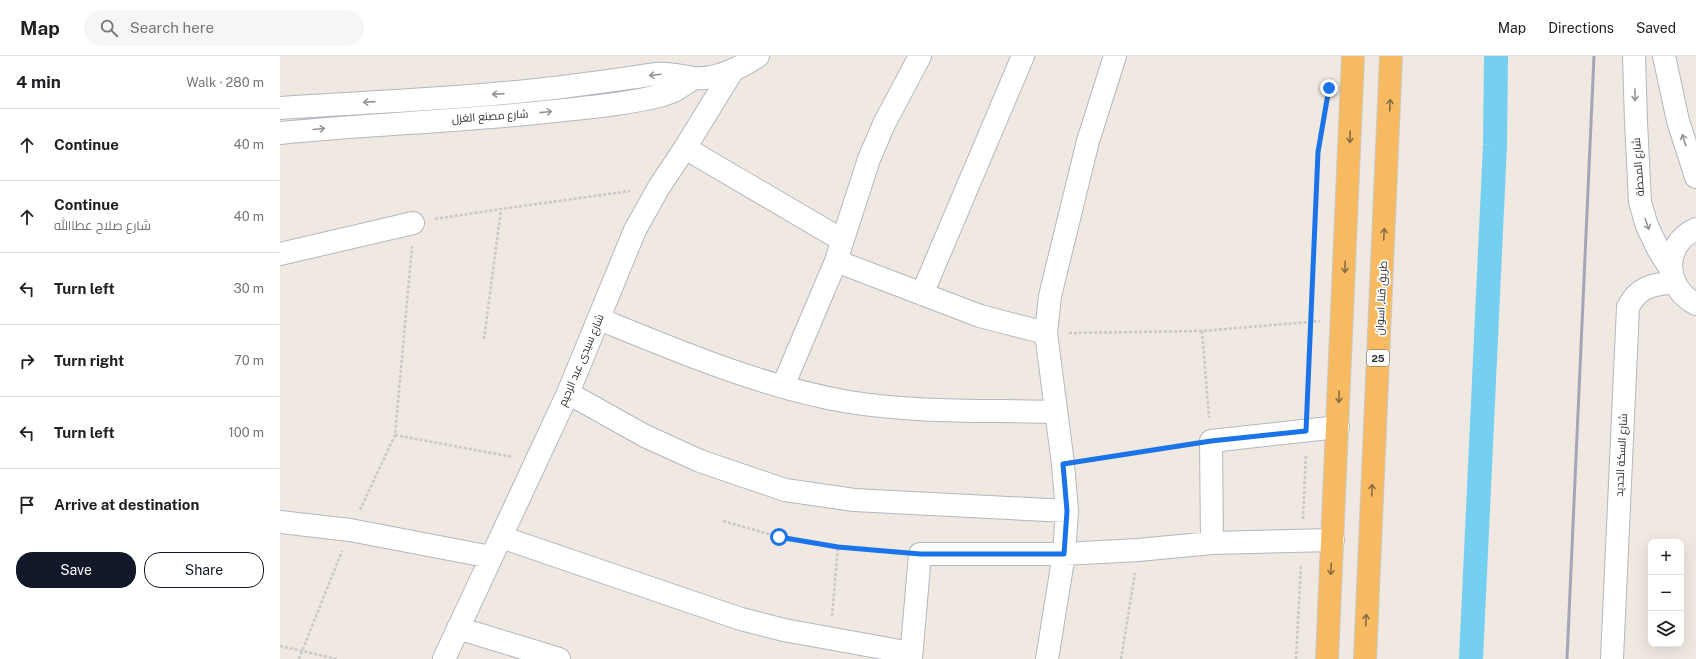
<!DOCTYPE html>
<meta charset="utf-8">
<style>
body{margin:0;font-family:"Public Sans",Cairo,sans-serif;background:#f6f6f6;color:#202124}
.controls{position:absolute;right:12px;bottom:12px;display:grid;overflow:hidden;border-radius:8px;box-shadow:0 4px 16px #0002}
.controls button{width:36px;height:36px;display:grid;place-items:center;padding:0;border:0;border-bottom:1px solid #e0e0e0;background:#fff;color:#202124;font:20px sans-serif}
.stop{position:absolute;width:12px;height:12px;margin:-9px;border:3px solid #1a73e8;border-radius:50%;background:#fff}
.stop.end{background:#1a73e8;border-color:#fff;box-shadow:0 1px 4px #0008}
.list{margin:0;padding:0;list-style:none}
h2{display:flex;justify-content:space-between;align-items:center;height:52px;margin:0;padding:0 16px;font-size:17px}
h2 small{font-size:13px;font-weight:400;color:#757577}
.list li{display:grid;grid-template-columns:26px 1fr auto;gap:12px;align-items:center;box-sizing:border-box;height:72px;padding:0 16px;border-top:1px solid #e0e0e0}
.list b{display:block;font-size:15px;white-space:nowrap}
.list p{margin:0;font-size:13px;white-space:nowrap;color:#757577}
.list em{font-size:13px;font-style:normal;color:#757577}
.actions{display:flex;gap:8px;padding:12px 16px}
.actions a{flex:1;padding:9px 0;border:1px solid #111827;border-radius:16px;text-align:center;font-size:14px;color:#111827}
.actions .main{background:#111827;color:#fff}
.icon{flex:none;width:22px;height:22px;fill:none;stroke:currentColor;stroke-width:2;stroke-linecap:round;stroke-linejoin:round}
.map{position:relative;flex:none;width:1416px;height:603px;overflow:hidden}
header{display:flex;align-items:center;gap:24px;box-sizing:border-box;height:56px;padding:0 20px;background:#fff;border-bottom:1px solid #e0e0e0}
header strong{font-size:19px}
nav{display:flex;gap:22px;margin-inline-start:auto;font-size:14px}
.search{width:280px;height:36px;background:#f6f6f6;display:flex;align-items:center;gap:10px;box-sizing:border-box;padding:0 14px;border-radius:22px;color:#757577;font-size:15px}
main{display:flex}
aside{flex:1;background:#fff}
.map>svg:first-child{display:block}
</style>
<header>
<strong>Map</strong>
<div class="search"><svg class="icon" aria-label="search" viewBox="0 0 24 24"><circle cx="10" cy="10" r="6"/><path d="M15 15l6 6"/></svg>Search here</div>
<nav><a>Map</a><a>Directions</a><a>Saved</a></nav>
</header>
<main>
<aside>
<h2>4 min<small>Walk · 280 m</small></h2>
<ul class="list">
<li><svg class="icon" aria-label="ahead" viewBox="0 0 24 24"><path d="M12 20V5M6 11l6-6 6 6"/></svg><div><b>Continue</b></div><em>40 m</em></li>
<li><svg class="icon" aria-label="ahead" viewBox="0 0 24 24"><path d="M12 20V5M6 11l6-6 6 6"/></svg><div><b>Continue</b><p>شارع صلاح عطاالله</p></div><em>40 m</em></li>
<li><svg class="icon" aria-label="left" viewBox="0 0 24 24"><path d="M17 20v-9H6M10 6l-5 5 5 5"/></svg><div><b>Turn left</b></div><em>30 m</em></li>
<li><svg class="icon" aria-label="right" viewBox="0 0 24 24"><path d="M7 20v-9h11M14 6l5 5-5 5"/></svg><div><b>Turn right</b></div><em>70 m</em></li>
<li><svg class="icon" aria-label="left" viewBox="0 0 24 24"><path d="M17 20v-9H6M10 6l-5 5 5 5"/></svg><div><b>Turn left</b></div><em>100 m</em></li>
<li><svg class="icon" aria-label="arrive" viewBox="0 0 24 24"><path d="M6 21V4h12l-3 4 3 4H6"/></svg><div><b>Arrive at destination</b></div></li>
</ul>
<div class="actions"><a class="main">Save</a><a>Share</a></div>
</aside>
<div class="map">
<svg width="1416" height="603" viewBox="0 0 1416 603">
<rect width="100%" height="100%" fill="#efe9e1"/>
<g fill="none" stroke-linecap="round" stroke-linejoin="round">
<path stroke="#75cff0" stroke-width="24" d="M1191 603 1215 89 1216 0"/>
<g stroke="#b4b7c1" stroke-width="24">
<path id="minor" d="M405 92 562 184
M0 198 133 167
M556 205 700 260 766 277
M642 238 743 0
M319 263C400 296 482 331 569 346 637 357 707 354 775 356
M503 330 556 205 589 103 604 68 640 0
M288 337 365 380 420 405 505 434 574 444 787 455
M0 466 70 474 211 501
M221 481 461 563 504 574 631 597
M932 487 931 385 1058 371
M178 572 279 603
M164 603 288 337 355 174 379 131 405 92 453 14
M631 603 640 498H784L858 494 932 487 1053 484
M767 603 784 498 787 455 783 408 766 277 770 240 808 85 835 0"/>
</g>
<g stroke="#b4b7c1" stroke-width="24">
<path id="tertiary" d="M1354 0 1356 66 1360 146 1367 170 1378 193 1391 214
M1384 0 1398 65 1416 121
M0 52C75 47 149 44 224 37 275 33 326 25 377 18 390 17 400 20 413 22 435 24 460 12 478 0
M0 77C92 68 184 65 275 55 311 51 348 48 383 39L394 35 414 22
M1416 173C1382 188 1384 232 1416 248
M1332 603 1348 251C1359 230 1372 229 1394 226"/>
</g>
<g stroke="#c9c9c9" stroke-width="24">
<path id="trunk" d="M1047 603 1073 0
M1085 603 1111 0"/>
</g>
<path stroke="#c9c9c9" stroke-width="2.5" stroke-dasharray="3 2" stroke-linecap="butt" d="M155 163 221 153 350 135
M922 275 929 362
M789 277 922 275 1040 265
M204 283 221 153
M1027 353 1038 96 1046 49
M115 379 233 401
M805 404 909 388
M80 454 115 379 132 190
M1023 463 1026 398
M443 465 499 481 558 491 618 496
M552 560 558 491
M0 590 57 603
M19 603 62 495
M841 603 855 517
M1016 603 1021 508"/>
<use href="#minor" stroke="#fff" stroke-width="22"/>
<use href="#tertiary" stroke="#fff" stroke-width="22"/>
<use href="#trunk" stroke="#f8ba60" stroke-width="22"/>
<path stroke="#a3a6b8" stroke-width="3" d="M1287 603 1314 0"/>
</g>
<defs><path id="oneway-shaft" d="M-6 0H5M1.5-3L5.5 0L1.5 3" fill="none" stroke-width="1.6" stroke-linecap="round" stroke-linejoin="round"/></defs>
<g stroke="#969696">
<use href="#oneway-shaft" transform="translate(375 19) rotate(173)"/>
<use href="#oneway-shaft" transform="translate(218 38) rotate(176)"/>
<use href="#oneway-shaft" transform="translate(1355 39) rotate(89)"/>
<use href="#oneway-shaft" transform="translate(89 46) rotate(176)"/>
<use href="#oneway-shaft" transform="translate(266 56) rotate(-6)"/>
<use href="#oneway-shaft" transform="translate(39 73) rotate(-5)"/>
<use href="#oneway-shaft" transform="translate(1404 84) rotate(-108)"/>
<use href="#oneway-shaft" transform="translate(1367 168) rotate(71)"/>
</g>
<g stroke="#896d44">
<use href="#oneway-shaft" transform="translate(1110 49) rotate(-87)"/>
<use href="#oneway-shaft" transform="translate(1070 81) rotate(92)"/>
<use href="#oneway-shaft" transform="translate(1104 178) rotate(-87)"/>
<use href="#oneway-shaft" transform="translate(1065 211) rotate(92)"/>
<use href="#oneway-shaft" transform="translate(1059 341) rotate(92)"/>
<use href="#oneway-shaft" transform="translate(1092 434) rotate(-87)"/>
<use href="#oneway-shaft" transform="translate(1051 513) rotate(93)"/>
<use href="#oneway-shaft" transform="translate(1086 564) rotate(-87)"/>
</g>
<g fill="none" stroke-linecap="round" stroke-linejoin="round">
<path stroke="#1a73e8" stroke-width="5" d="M499 481 558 491 640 498H784L787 455 783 408 931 385 1026 375 1038 96 1049 32"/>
</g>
<g text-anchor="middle" stroke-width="3.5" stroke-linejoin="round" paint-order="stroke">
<rect fill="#fff" stroke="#6d6d6d" stroke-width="1" x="1087" y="294" width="22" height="16" rx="3"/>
<g font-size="10" font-weight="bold" fill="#2e2e2e">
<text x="1098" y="306">25</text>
</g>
<g font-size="11" fill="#2e2e2e" stroke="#fff">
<text transform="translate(210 60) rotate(-4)" y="4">شارع مصنع الغزل</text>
<text transform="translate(1358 111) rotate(-94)" y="4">شارع المحطة</text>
<text transform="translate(1101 242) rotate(-87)" y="4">طريق قنا, اسوان</text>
<text transform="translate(301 304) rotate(-67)" y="4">شارع سيدى عبد الرحيم</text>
<text transform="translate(1341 399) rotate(-87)" y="4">شارع السكة الحديد</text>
</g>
</g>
</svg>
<div class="controls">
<button>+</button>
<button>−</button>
<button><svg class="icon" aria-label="layers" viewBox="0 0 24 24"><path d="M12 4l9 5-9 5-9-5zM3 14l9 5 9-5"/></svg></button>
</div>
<div class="stop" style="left:499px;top:481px"></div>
<div class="stop end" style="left:1049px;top:32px"></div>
</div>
</main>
